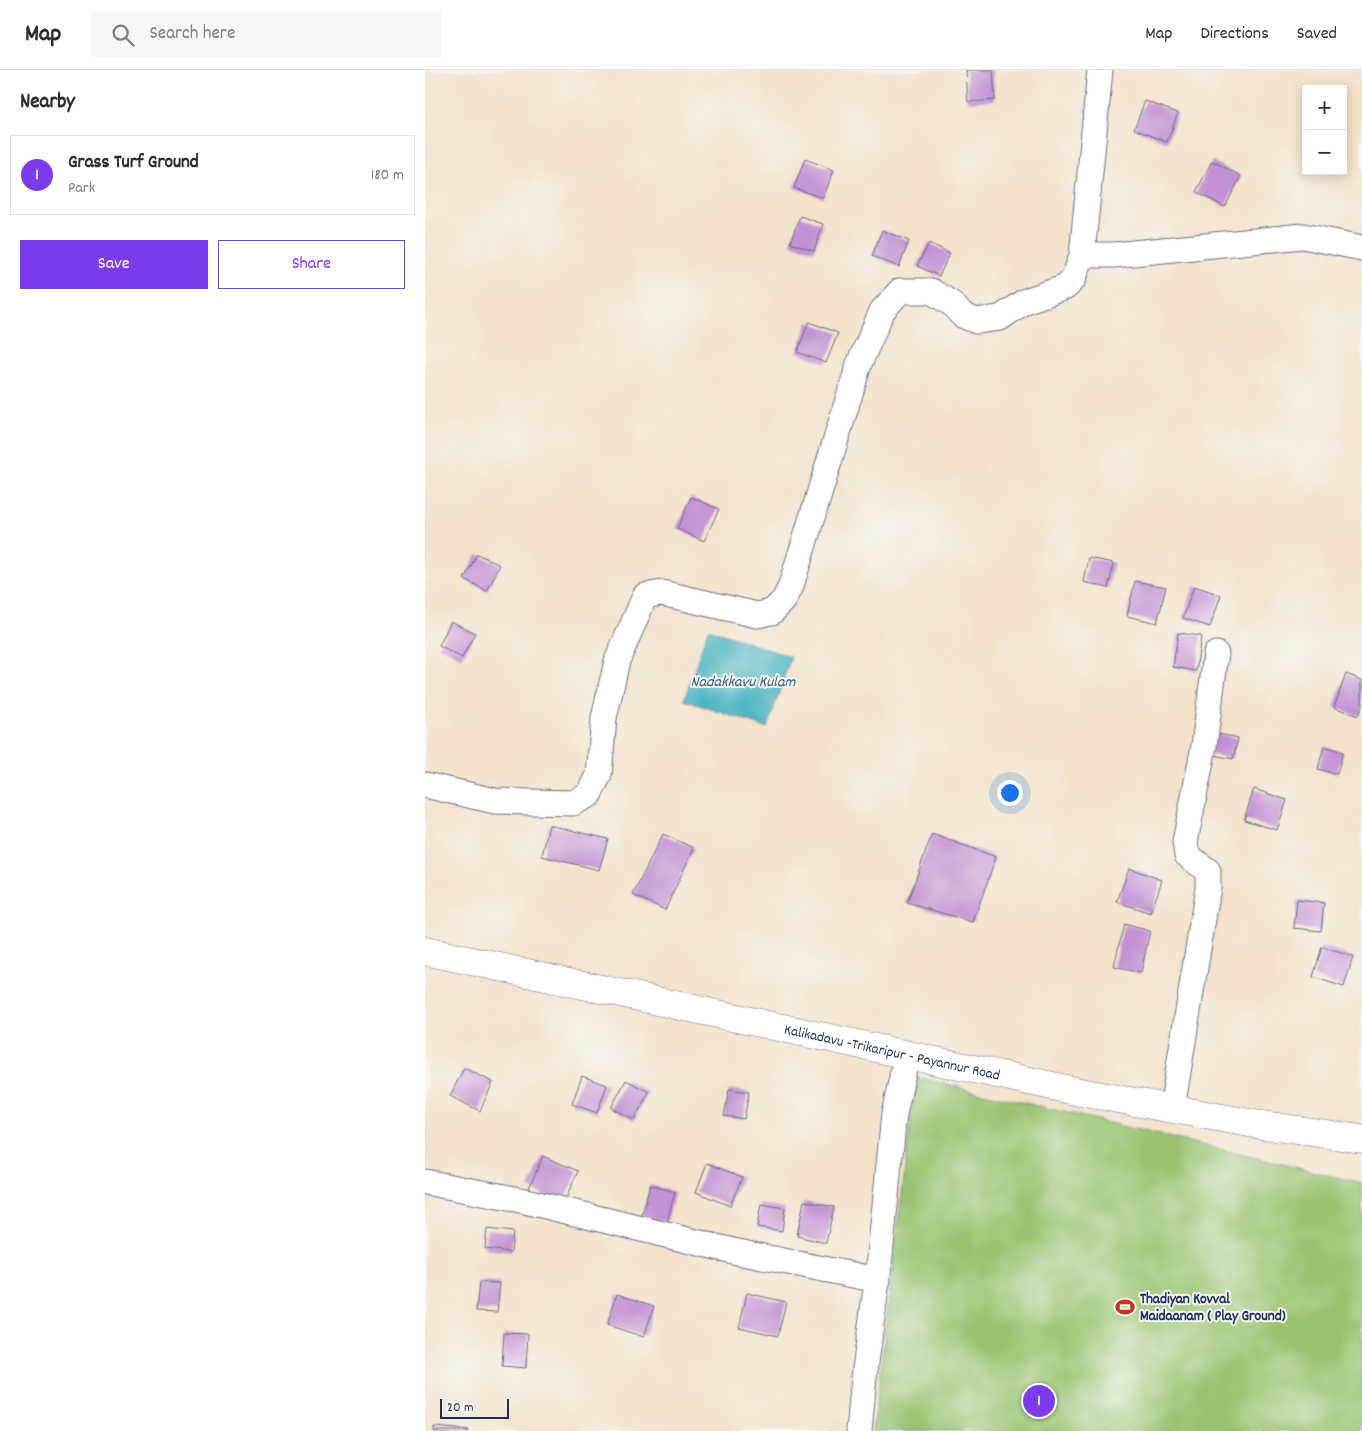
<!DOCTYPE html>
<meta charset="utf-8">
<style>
body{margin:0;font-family:Dekko,sans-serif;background:#f7f7f7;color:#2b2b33}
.controls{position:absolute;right:15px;top:15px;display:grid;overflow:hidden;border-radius:0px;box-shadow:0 2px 12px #0003}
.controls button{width:45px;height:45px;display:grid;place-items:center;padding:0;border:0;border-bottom:1px solid #e1e1e2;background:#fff;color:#2b2b33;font:25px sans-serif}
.scale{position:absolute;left:15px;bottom:12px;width:69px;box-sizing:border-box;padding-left:5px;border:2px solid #1b2f5e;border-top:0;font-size:14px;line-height:18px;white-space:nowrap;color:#1b2f5e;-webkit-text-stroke:4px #f6f6f2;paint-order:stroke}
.you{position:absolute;left:584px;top:722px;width:18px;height:18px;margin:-12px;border:4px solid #fff;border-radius:50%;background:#1a73e8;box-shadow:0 0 0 8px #1a73e833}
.badge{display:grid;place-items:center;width:32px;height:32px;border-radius:50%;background:#7c3aed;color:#fff;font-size:16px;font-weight:700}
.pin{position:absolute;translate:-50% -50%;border:2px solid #fff;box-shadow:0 1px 5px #0006}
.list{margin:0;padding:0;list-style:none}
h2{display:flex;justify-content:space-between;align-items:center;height:65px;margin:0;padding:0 20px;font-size:21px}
h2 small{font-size:16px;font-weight:400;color:#7c7c81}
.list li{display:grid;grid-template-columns:32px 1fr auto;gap:15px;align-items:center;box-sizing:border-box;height:80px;margin:0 10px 10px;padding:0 10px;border:1px solid #e1e1e2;border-radius:0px}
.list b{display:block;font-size:19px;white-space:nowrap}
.list p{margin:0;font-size:16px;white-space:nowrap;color:#7c7c81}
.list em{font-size:16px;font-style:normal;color:#7c7c81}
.actions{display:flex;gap:10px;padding:15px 20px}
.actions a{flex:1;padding:11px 0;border:1px solid #7c3aed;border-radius:0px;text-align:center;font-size:18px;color:#7c3aed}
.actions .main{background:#7c3aed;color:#fff}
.icon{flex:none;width:28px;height:28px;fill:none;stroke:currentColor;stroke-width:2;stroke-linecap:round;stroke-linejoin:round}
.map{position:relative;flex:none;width:937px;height:1361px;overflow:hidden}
header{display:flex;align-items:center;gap:30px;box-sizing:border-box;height:70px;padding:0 25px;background:#fff;border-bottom:1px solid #e1e1e2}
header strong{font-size:24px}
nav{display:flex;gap:28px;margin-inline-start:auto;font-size:18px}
.search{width:350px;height:45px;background:#f7f7f7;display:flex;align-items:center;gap:12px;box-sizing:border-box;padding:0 18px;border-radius:0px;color:#7c7c81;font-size:19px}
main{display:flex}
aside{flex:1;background:#fff}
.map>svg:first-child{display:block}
</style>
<header>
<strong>Map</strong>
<div class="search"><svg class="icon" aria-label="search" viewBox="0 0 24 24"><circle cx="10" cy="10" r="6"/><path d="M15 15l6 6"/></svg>Search here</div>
<nav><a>Map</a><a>Directions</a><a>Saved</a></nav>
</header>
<main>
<aside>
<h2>Nearby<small></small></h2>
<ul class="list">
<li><span class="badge">1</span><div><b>Grass Turf Ground</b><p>Park</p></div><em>180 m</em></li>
</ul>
<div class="actions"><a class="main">Save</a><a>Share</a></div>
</aside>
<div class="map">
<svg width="937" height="1361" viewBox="0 0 937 1361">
<rect width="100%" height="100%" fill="#f6f6f2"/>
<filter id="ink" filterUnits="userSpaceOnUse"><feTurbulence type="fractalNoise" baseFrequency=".02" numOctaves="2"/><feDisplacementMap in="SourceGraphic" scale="10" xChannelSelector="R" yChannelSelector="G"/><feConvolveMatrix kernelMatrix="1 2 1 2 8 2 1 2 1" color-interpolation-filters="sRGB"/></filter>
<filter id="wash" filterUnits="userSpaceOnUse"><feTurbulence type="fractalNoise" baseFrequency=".0096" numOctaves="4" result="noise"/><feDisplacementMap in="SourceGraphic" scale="20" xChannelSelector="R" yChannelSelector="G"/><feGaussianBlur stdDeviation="1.12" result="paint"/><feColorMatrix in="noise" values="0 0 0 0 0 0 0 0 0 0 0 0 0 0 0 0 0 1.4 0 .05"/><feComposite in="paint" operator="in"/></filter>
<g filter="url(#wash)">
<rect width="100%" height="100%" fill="#f2e2c9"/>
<path fill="#9ac36f" stroke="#5a7966" d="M491 1007 937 1113V1361H448Z"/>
<path fill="#44b2c0" stroke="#30708f" d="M283 559 366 587 342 658 259 630Z"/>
<g id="blocks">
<path fill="#c291d3" d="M541 0H568L570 30 543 32Z
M720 31 753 43 742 72 709 59Z
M380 89 409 100 398 128 369 118Z
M787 91 816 106 800 137 771 122Z
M375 146 398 154 389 181 365 173Z
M457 160 484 171 474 197 447 186Z
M504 173 525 183 514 206 492 196Z
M384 252 413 263 401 293 372 282Z
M266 427 294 439 279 471 252 459Z
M52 484 75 495 62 521 39 509Z
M664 488 689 493 683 518 659 512Z
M710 511 741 517 732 553 702 546Z
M769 516 796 525 785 557 758 548Z
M26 551 50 563 37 588 14 576Z
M753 563 776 566 771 601 748 597Z
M921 604 937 610V636L933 646 909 637Z
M789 663 813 668 808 689 784 684Z
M899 676 918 682 912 704 893 699Z
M829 719 862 730 852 760 819 750Z
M124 755 183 769 174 800 117 786Z
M238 764 269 778 240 840 208 825Z
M507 764 571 787 548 852 482 833Z
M704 798 737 810 726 843 692 832Z
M872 830 899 833 896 861 869 858Z
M699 854 725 861 716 903 689 897Z
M897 877 928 887 919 917 888 907Z
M39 998 68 1012 55 1041 25 1026Z
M157 1006 182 1015 172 1043 147 1034Z
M201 1010 224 1022 209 1050 186 1038Z
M304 1019 324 1022 319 1049 299 1046Z
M118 1086 153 1101 139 1133 104 1118Z
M282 1093 317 1107 305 1136 271 1122Z
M225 1115 250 1122 242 1152 217 1145Z
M379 1131 409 1137 401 1173 372 1166Z
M336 1134 360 1138 357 1161 332 1157Z
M62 1159 88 1162 86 1182 60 1179Z
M54 1212 75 1213 72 1242 51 1241Z
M322 1223 361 1232 353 1266 314 1257Z
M192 1224 229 1236 219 1267 182 1255Z
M79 1263 103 1264 101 1298 77 1296Z
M9 1357 44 1360V1361H9Z"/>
</g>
</g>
<g filter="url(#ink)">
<use href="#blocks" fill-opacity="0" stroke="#666e83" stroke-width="1"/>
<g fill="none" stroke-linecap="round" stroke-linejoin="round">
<g stroke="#666e83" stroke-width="27">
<path id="minor" d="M657 185H689L878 166 937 178
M0 715 70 731 148 733 164 725 174 705 179 648 192 591 220 526 237 523 332 545 347 542 359 530 366 516 434 294 457 241 475 221H506L527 234 537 245 551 251 575 248 600 231 641 217 649 208 657 185 675 0
M747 1039 783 818V801L762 785 760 772 779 676 791 584
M0 1112 100 1131 308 1181 453 1210
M434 1361 439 1307 454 1196 469 1044 482 985"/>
</g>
<g stroke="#666e83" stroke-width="29">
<g id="secondary">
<path id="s1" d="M0 881 655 1022 830 1054 937 1069"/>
</g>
</g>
<use href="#minor" stroke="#fff" stroke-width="25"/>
<use href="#secondary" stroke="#fff" stroke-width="28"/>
</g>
</g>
<defs>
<g id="stadium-bare" transform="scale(1.5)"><path d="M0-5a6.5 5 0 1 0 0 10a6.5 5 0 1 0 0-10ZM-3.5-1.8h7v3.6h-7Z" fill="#c8321e" stroke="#f6f6f2" stroke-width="2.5" paint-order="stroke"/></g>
</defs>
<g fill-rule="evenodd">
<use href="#stadium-bare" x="700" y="1237"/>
</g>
<g text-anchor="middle" stroke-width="4" stroke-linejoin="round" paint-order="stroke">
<g font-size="15" fill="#1b2f5e" stroke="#f6f6f2">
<text dy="5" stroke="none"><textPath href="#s1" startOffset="478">Kalikadavu -Trikaripur - Payannur Road</textPath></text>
</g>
<g font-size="15" font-weight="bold" fill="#1b2f5e" stroke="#f6f6f2" text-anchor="start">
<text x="715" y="1233">Thadiyan Kovval<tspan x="715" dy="17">Maidaanam ( Play Ground)</tspan></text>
</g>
<g font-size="16" font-style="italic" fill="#295d80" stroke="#f6f6f2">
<text x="318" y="616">Nadakkavu Kulam</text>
</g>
</g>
</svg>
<div class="controls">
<button>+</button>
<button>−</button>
</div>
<div class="scale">20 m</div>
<div class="you"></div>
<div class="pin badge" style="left:614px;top:1331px">1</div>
</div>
</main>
